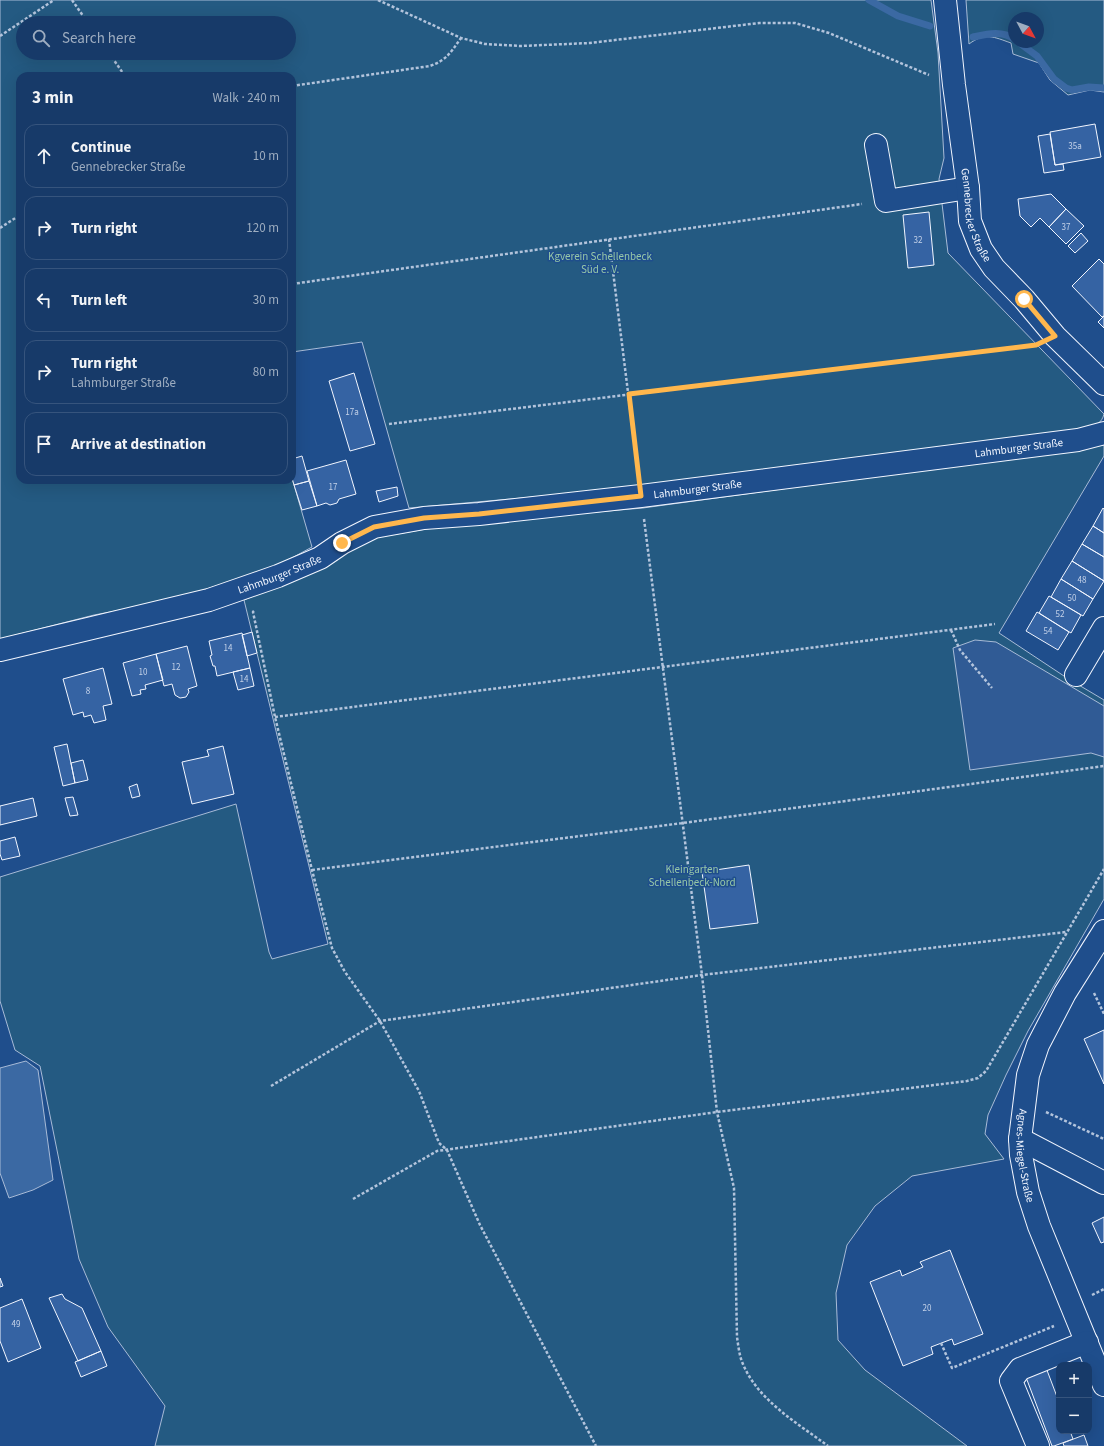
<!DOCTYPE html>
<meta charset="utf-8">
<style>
body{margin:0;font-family:"Source Sans 3",sans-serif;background:#244571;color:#f1f3f6}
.controls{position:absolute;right:12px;bottom:12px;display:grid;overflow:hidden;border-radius:8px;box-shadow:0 4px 16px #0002}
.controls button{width:36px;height:36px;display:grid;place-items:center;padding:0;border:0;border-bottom:1px solid #36547d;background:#173a69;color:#f1f3f6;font:20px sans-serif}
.compass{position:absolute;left:1008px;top:12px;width:36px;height:36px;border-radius:50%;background:#173a69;box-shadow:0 4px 16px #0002;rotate:131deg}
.stop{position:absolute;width:12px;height:12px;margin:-9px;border:3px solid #ffb74d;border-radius:50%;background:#fff}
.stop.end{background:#ffb74d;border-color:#fff;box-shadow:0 1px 4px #0008}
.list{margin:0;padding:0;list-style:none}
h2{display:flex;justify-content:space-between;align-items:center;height:52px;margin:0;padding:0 16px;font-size:17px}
h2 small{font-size:13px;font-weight:400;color:#9eadc0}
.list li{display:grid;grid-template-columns:26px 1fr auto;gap:12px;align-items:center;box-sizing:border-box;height:64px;margin:0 8px 8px;padding:0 8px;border:1px solid #36547d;border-radius:12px}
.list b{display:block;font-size:15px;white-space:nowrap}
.list p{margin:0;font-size:13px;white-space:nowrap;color:#9eadc0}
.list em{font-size:13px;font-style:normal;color:#9eadc0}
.icon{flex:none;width:22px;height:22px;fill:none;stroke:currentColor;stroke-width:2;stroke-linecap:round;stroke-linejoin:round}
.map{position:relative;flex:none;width:1104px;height:1446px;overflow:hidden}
.search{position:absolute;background:#173a69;box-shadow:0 4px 16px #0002;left:16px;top:16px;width:280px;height:44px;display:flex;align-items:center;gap:10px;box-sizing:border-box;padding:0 14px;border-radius:22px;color:#9eadc0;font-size:15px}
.panel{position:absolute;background:#173a69;box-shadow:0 4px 16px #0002;left:16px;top:72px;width:280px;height:412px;border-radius:12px}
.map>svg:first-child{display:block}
</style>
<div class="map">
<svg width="1104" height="1446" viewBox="0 0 1104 1446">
<rect width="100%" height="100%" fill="#1f4e8c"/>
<path fill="#245a82" stroke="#a8bbd7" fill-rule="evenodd" d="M0 0H931L938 53 944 158 939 179 948 253 1104 414C1102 423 1095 426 1087 429L634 488 409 508 362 342 292 352V76H20V480H292V478L312 547 279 565 174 600 94 615 0 639ZM23 23H289V53H23Z
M966 0H1104V92L1090 90 1068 95 1050 80 1039 63 1013 54 1011 43C994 37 985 32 969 44ZM1014 18H1038V42H1014Z
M1104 445V456L999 633 1067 678 1104 700V899L1028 1031 1006 1075 988 1115 985 1134 1004 1159 912 1176 875 1206 847 1245 836 1293 838 1340 865 1370 967 1446H155L165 1406 108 1327 79 1259 40 1066 15 1050 0 1001V877L236 804 269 952 272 959 328 944 244 600 296 578 373 538 456 524 643 508Z"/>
<path fill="#305b95" stroke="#a8bbd7" d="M975 640 996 642 1104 706V757L1091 753 970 770 953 648Z"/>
<path fill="#3b69a3" stroke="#a8bbd7" d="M26 1061 38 1070 53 1180 33 1190 9 1198 0 1173V1068Z"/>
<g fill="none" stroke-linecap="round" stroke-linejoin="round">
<path stroke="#3b69a3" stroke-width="7" d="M869 0 898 16 930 26
M973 37C987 34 1002 30 1014 39
M1018 42 1037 56 1054 79 1066 88 1072 90 1089 87 1104 88"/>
</g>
<path fill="#3563a3" stroke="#f2f6ff" d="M1095 124 1101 157 1055 165 1050 132Z
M1050 134 1055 165 1063 164 1064 170 1044 173 1038 136Z
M1051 194 1066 209 1049 227 1040 218 1031 227 1020 216 1018 199Z
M1066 209 1084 226 1066 244 1049 227Z
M929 212 934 265 908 268 903 215Z
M1081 233 1088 241 1075 253 1068 246Z
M1099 259 1104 264V316L1102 317 1072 286Z
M1104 316V328L1098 322Z
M354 373 375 444 350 451 329 381Z
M302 456 309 481 294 485 292 478V459Z
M346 460 356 494 339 499 337 503 330 505 326 503 317 506 307 471Z
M309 481 317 506 302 510 294 485Z
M397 487 398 496 379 502 376 491Z
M1103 508 1104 509V533L1093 526Z
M1093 526 1104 533V557L1082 544Z
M1082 544 1104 557V581L1072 561Z
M1072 561 1104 581 1093 599 1061 579Z
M1061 579 1093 599 1083 616 1051 597Z
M1049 596 1081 615 1071 633 1039 613Z
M1037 612 1069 632 1058 650 1026 631Z
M252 632 257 653 247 656 242 635Z
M242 633 250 668 217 676 215 666H213L210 656 212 655 209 641Z
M187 646 197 686 188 689 189 692 186 697 180 698 175 695 172 684 164 686 156 654Z
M156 654 163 680 145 685 146 689 140 690 141 694 132 696 123 663Z
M103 668 112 704 103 706 106 720 94 723 91 715 84 717 83 712 73 715 63 679Z
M250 668 254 686 238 690 233 672Z
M67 744 75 783 63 786 54 747Z
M223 746 234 794 192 804 182 762 209 756 207 750Z
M83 760 88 780 75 783 71 763Z
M137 784 140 796 132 798 129 787Z
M73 797 78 815 70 816 65 798Z
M33 798 37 816 0 825V806Z
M15 837 20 856 2 860 0 854V841Z
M749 865 758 923 710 929 702 872Z
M1104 1030V1084L1084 1039Z
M1104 1217V1242L1101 1243 1092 1223Z
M950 1250 983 1334 954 1345 952 1339 931 1347 933 1354 903 1366 870 1282 900 1270 902 1276 923 1267 920 1262Z
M0 1278 3 1286 0 1287Z
M62 1294 65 1299 82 1308 101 1351 78 1361 49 1298Z
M22 1299 41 1348 8 1362 0 1341V1308Z
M101 1351 107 1366 81 1377 75 1362Z
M1045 1365 1059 1402V1431H1070L1073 1439 1054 1446H1052L1024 1372Z
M1084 1435 1088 1446H1064L1063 1443Z"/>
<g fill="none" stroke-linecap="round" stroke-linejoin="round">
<g stroke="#f2f6ff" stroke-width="24">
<g id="minor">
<path d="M876 145 886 201 968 188"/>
<path id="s1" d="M0 650 209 600 278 576 320 558 342 543 374 527 424 518 479 514 641 496 1078 440 1104 433"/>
<path d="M1076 675 1104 628"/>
<path id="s2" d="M1104 931 1065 993 1038 1045 1028 1075 1020 1139 1021 1155 1028 1192 1039 1226 1104 1385"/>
<path d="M1020 1139 1104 1183"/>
<path d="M1038 1446 1011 1381 1020 1369 1087 1342"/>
</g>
</g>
<g stroke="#f2f6ff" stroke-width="24">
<g id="major">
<path id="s3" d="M945 0 954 85 968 188 970 221 981 249 994 268 1024 299 1055 336 1104 384"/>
</g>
</g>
<path stroke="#b3c4dc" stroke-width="2.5" stroke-dasharray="3 2" stroke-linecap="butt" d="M72 0 88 23
M378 0 461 38 485 44 521 46 590 43 759 23H795L829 33 929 75
M0 36 54 0
M109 53 125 76
M292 86 430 66C447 60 451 52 461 38
M0 228 20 215
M609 239 638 473
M292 284 862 204
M389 424 1032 345
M644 519 702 975 717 1112 734 1188 737 1337C738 1344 739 1352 741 1359 755 1399 796 1422 828 1446
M254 611 253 612 275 717 312 870 332 948 345 972 380 1021 419 1091 439 1143 447 1150 480 1225 596 1446
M951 630 960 650 992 688
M275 717 995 624
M312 870 683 823 1104 766
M1094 993 1104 1014
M271 1086 380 1021 702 975 1066 932
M1046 1112 1104 1139
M353 1199 437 1151 717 1112 967 1081 978 1078 986 1071 1104 869
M1092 1295 1104 1289
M941 1343 952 1368 1054 1326"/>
<use href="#minor" stroke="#1f4e8c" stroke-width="22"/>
<use href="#major" stroke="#1f4e8c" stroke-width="22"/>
</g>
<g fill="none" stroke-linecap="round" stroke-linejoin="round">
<path stroke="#ffb74d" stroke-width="5" d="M342 543 374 527 424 518 479 514 641 496 629 394 1036 345 1055 336 1024 299"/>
</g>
<g text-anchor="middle" stroke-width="3" stroke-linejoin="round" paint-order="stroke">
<g font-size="9" fill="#c3d1e8">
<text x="1075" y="149">35a</text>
<text x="1066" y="230">37</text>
<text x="918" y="243">32</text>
<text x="352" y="415">17a</text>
<text x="333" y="490">17</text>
<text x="1082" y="583">48</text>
<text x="1072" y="601">50</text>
<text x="1060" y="617">52</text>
<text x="1048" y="634">54</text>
<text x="228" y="651">14</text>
<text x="176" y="670">12</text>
<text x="143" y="675">10</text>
<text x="244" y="682">14</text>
<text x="88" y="694">8</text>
<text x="927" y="1311">20</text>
<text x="16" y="1327">49</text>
</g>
<g font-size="11" fill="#f2f6ff" stroke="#1f4e8c">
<text dy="4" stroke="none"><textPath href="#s3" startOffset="218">Gennebrecker Straße</textPath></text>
<text dy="4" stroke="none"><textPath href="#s1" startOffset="1046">Lahmburger Straße</textPath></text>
<text dy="4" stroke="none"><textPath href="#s1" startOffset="722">Lahmburger Straße</textPath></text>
<text dy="4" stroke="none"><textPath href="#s1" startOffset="290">Lahmburger Straße</textPath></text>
<text dy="4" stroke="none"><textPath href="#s2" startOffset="245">Agnes-Miegel-Straße</textPath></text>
</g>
<g font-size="11" fill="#97c8a6" stroke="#1f4e8c">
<text x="600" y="260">Kgverein Schellenbeck<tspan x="600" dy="13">Süd e. V.</tspan></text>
<text x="692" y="873">Kleingarten<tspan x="692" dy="13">Schellenbeck-Nord</tspan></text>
</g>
</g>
</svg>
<div class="controls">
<button>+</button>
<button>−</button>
</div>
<svg class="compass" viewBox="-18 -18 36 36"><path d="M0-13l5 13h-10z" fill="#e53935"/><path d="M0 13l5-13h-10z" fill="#9eadc0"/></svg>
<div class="stop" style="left:1024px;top:299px"></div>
<div class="stop end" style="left:342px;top:543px"></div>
<div class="search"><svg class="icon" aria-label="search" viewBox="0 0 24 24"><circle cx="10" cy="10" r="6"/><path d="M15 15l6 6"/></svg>Search here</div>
<section class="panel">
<h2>3 min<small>Walk · 240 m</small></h2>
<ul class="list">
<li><svg class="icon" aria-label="ahead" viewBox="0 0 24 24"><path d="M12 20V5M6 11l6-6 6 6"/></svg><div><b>Continue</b><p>Gennebrecker Straße</p></div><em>10 m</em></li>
<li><svg class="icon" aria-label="right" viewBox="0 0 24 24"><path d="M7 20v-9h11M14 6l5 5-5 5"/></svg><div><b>Turn right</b></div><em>120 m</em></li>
<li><svg class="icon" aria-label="left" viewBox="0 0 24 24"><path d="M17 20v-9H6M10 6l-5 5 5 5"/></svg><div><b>Turn left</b></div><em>30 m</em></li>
<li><svg class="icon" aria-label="right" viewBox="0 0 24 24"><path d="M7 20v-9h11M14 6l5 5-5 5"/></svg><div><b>Turn right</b><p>Lahmburger Straße</p></div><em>80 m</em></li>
<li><svg class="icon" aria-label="arrive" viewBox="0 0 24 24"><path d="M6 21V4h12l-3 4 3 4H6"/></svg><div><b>Arrive at destination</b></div></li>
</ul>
</section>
</div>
